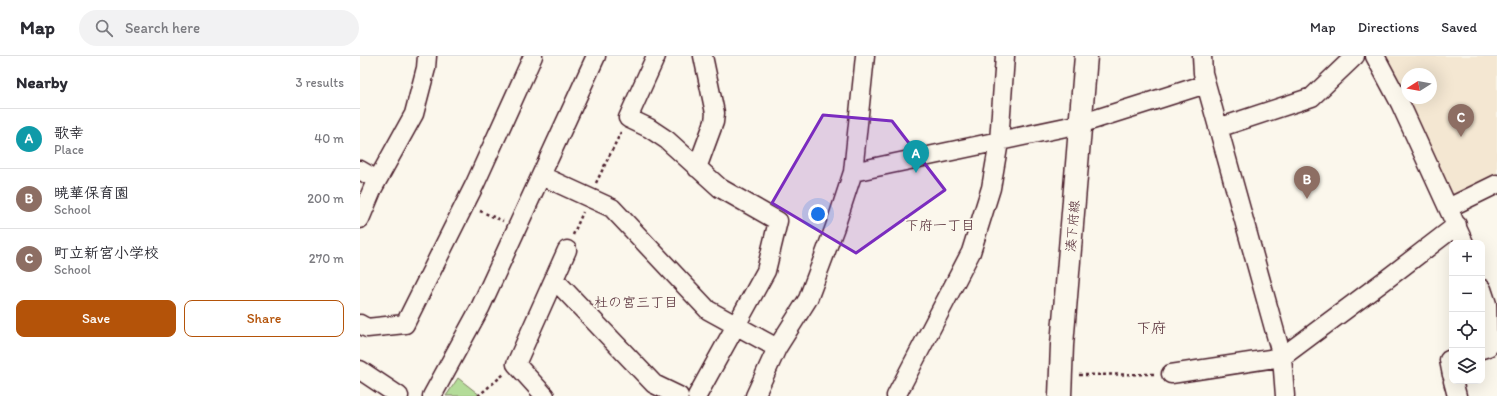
<!DOCTYPE html>
<meta charset="utf-8">
<style>
body{margin:0;font-family:Itim,"Klee One",sans-serif;background:#f2f2f3;color:#2b2b33}
.controls{position:absolute;right:12px;bottom:12px;display:grid;overflow:hidden;border-radius:8px;box-shadow:0 4px 16px #0002}
.controls button{width:36px;height:36px;display:grid;place-items:center;padding:0;border:0;border-bottom:1px solid #e1e1e2;background:#fff;color:#2b2b33;font:20px sans-serif}
.compass{position:absolute;left:1041px;top:12px;width:36px;height:36px;border-radius:50%;background:#fff;box-shadow:0 4px 16px #0002;rotate:259deg}
.you{position:absolute;left:458px;top:158px;width:14px;height:14px;margin:-10px;border:3px solid #fff;border-radius:50%;background:#1a73e8;box-shadow:0 0 0 6px #1a73e833}
.badge{display:grid;place-items:center;width:26px;height:26px;border-radius:50%;background:#b45309;color:#fff;font-size:13px;font-weight:700}
.pin{position:absolute;translate:-50% -33px;filter:drop-shadow(0 1px 2px #0008)}
.pin::after{content:'';position:absolute;top:21px;width:14px;height:12px;background:inherit;clip-path:polygon(0 0,100% 0,50% 100%)}
.list{margin:0;padding:0;list-style:none}
h2{display:flex;justify-content:space-between;align-items:center;height:52px;margin:0;padding:0 16px;font-size:17px}
h2 small{font-size:13px;font-weight:400;color:#7c7c81}
.list li{display:grid;grid-template-columns:26px 1fr auto;gap:12px;align-items:center;box-sizing:border-box;height:60px;padding:0 16px;border-top:1px solid #e1e1e2}
.list b{display:block;font-size:15px;white-space:nowrap}
.list p{margin:0;font-size:13px;white-space:nowrap;color:#7c7c81}
.list em{font-size:13px;font-style:normal;color:#7c7c81}
.actions{display:flex;gap:8px;padding:12px 16px}
.actions a{flex:1;padding:9px 0;border:1px solid #b45309;border-radius:8px;text-align:center;font-size:14px;color:#b45309}
.actions .main{background:#b45309;color:#fff}
.icon{flex:none;width:22px;height:22px;fill:none;stroke:currentColor;stroke-width:2;stroke-linecap:round;stroke-linejoin:round}
.map{position:relative;flex:none;width:1137px;height:340px;overflow:hidden}
header{display:flex;align-items:center;gap:24px;box-sizing:border-box;height:56px;padding:0 20px;background:#fff;border-bottom:1px solid #e1e1e2}
header strong{font-size:19px}
nav{display:flex;gap:22px;margin-inline-start:auto;font-size:14px}
.search{width:280px;height:36px;background:#f2f2f3;display:flex;align-items:center;gap:10px;box-sizing:border-box;padding:0 14px;border-radius:22px;color:#7c7c81;font-size:15px}
main{display:flex}
aside{flex:1;background:#fff}
.map>svg:first-child{display:block}
</style>
<header>
<strong>Map</strong>
<div class="search"><svg class="icon" aria-label="search" viewBox="0 0 24 24"><circle cx="10" cy="10" r="6"/><path d="M15 15l6 6"/></svg>Search here</div>
<nav><a>Map</a><a>Directions</a><a>Saved</a></nav>
</header>
<main>
<aside>
<h2>Nearby<small>3 results</small></h2>
<ul class="list">
<li><span class="badge" style="background:#0f9aa8">A</span><div><b>歌幸</b><p>Place</p></div><em>40 m</em></li>
<li><span class="badge" style="background:#8d6e63">B</span><div><b>暁華保育園</b><p>School</p></div><em>200 m</em></li>
<li><span class="badge" style="background:#8d6e63">C</span><div><b>町立新宮小学校</b><p>School</p></div><em>270 m</em></li>
</ul>
<div class="actions"><a class="main">Save</a><a>Share</a></div>
</aside>
<div class="map">
<svg width="1137" height="340" viewBox="0 0 1137 340">
<rect width="100%" height="100%" fill="#fbf7ec"/>
<filter id="ink" filterUnits="userSpaceOnUse"><feTurbulence type="fractalNoise" baseFrequency=".025" numOctaves="2"/><feDisplacementMap in="SourceGraphic" scale="8" xChannelSelector="R" yChannelSelector="G"/><feConvolveMatrix kernelMatrix="1 2 1 2 8 2 1 2 1" color-interpolation-filters="sRGB"/></filter>
<g filter="url(#ink)">
<path fill="#f4e7d2" fill-rule="evenodd" d="M1023 0H1137V120L1095 141ZM1047 18H1071V42H1047Z"/>
<path fill="#b4dc99" stroke="#7f7e62" d="M98 322 121 340H86Z"/>
<g fill="none" stroke-linecap="round" stroke-linejoin="round">
<g stroke="#4a1f2b" stroke-width="21">
<path id="minor" d="M296 0 268 62 289 72 307 84 360 132 418 165 406 215 337 340
M842 0 843 17 922 301 925 340
M1015 0 1040 47 1104 187
M858 72 952 41 995 0
M337 112 354 66 355 57 343 0
M0 114 17 124
M493 116 720 68 846 28
M182 120 252 152 348 254 417 292
M1088 152 1137 128
M0 163 13 132 54 58 66 12 67 0
M194 223 207 194
M1122 233 1127 248 1128 291 1122 293
M0 268 7 272 45 268 115 128 173 0
M1092 303 1089 304 1092 319
M0 314 39 340
M811 318 922 301 1028 222 1097 169
M1093 325 1097 340
M72 340 120 252 236 0
M185 340 156 308 194 223 294 328 319 340
M395 340 417 292 448 243 475 171 493 116 505 0
M536 340 611 196 631 132 639 86 645 0"/>
</g>
<g stroke="#4a1f2b" stroke-width="25">
<path id="major" d="M700 340 702 289 726 0"/>
</g>
<path stroke="#4a1f2b" stroke-width="2.5" stroke-dasharray="3 3" stroke-linecap="butt" d="M236 127 261 76
M120 155 143 165
M213 179 223 156
M719 319 794 318
M118 340 144 318"/>
<use href="#minor" stroke="#fbf7ec" stroke-width="18"/>
<use href="#major" stroke="#fbf7ec" stroke-width="22"/>
</g>
</g>
<path fill="#7b2cbf" fill-opacity="0.2" stroke="#7b2cbf" stroke-width="3" stroke-linejoin="round" d="M463 59 532 65 585 134 496 197 412 147Z"/>
<g text-anchor="middle" stroke-width="3.5" stroke-linejoin="round" paint-order="stroke">
<g font-size="13" fill="#4a1f2b" stroke="#fbf7ec">
<text transform="translate(712 170) rotate(-85)" y="5">湊下府線</text>
</g>
<g font-size="14" fill="#4a1f2b" stroke="#fbf7ec">
<text x="580" y="174">下府一丁目</text>
<text x="276" y="251">杜の宮三丁目</text>
</g>
<g font-size="15" fill="#4a1f2b" stroke="#fbf7ec">
<text x="791" y="277">下府</text>
</g>
</g>
</svg>
<div class="controls">
<button>+</button>
<button>−</button>
<button><svg class="icon" aria-label="locate" viewBox="0 0 24 24"><circle cx="12" cy="12" r="6"/><path d="M12 2v4M12 18v4M2 12h4M18 12h4"/></svg></button>
<button><svg class="icon" aria-label="layers" viewBox="0 0 24 24"><path d="M12 4l9 5-9 5-9-5zM3 14l9 5 9-5"/></svg></button>
</div>
<svg class="compass" viewBox="-18 -18 36 36"><path d="M0-13l5 13h-10z" fill="#e53935"/><path d="M0 13l5-13h-10z" fill="#7c7c81"/></svg>
<div class="you"></div>
<div class="pin badge" style="left:556px;top:117px;background:#0f9aa8">A</div>
<div class="pin badge" style="left:947px;top:143px;background:#8d6e63">B</div>
<div class="pin badge" style="left:1101px;top:81px;background:#8d6e63">C</div>
</div>
</main>
